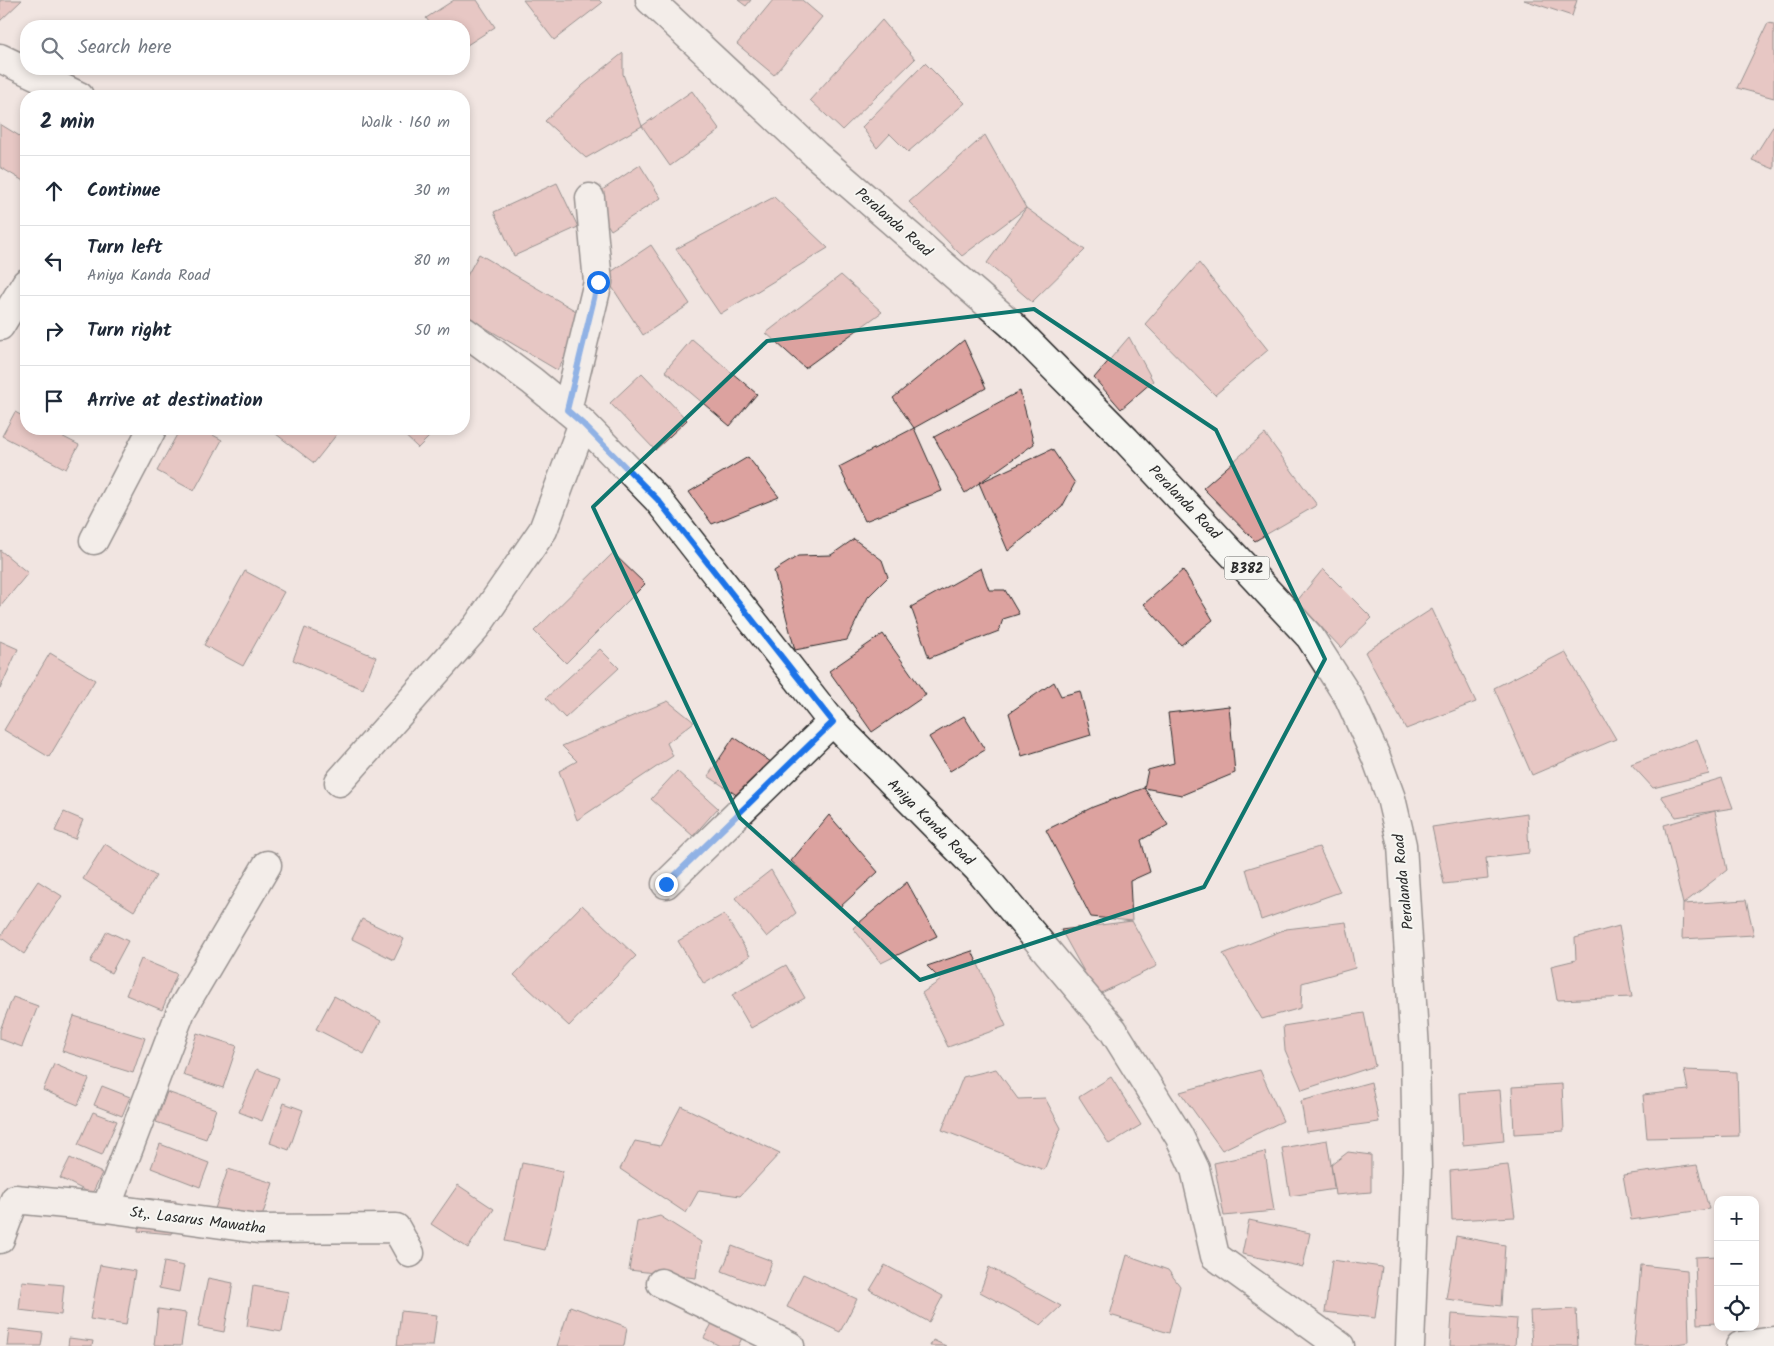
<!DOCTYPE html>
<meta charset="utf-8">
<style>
body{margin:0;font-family:Kalam,sans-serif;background:#f6f6f7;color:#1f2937}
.controls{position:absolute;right:15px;bottom:15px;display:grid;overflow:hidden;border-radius:10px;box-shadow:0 2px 8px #0003}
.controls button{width:45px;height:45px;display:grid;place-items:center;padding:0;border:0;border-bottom:1px solid #e0e1e3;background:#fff;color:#1f2937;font:25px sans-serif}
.stop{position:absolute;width:15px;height:15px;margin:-11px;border:4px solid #1a73e8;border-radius:50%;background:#fff}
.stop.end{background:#1a73e8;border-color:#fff;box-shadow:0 1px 5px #0008}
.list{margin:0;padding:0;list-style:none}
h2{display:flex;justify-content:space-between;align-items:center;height:65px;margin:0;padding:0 20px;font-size:21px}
h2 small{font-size:16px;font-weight:400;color:#747a83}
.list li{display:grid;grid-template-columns:32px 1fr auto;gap:15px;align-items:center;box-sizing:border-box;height:70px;padding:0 20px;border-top:1px solid #e0e1e3}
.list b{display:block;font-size:19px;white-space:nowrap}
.list p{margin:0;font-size:16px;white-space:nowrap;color:#747a83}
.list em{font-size:16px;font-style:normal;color:#747a83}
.icon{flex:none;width:28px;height:28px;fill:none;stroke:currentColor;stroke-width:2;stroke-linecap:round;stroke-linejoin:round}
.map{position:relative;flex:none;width:1774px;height:1346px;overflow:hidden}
.search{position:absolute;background:#fff;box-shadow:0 2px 8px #0003;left:20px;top:20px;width:450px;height:55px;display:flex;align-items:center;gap:12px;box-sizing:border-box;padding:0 18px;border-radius:20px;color:#747a83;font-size:19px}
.panel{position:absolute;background:#fff;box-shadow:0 2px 8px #0003;left:20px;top:90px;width:450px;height:345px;border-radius:20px}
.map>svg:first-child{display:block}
</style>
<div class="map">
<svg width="1774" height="1346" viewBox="0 0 1774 1346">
<rect width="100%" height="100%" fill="#f1e5e1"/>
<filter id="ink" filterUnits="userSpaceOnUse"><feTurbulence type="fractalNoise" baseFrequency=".02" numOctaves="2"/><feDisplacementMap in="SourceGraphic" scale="10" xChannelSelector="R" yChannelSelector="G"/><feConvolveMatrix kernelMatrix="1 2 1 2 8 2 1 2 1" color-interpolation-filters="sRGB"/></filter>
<g filter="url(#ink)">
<path fill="#dca29f" stroke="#2b2b2b" d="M0 0H22L0 21Z
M454 0H477L495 27 464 47V26H432L426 18Z
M523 0H599L602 3 554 40Z
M738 0H751L746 6Z
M773 0H802L822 17 774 75 737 44Z
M1524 0H1577L1572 16Z
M882 20 915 59 842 130 810 100Z
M1768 23 1774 24V98L1737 88Z
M623 53V74L642 126 586 158 545 121 583 85Z
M925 63 965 103 908 152 890 134 877 148 862 127Z
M692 91 720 130 670 166 642 126Z
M0 124 26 140 25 182 0 167Z
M1774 125V169L1752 160Z
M985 135 1026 208 962 256 909 202Z
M640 165 661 198 611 230 590 198Z
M557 183 578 227 514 256 494 212Z
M774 197 828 248 720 314 676 249Z
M1026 208 1085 250 1032 302 987 263Z
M651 245 690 304 643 335 605 276Z
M479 254 588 318 557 370 464 315V281Z
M1199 263 1268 350 1215 395 1145 324Z
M841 275 882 312 805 368 766 333Z
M1129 337 1153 381 1121 409 1094 378Z
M692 339 757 394 730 426 665 371Z
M964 340 986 388 914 428 893 398Z
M642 373 687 420 655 450 610 403Z
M1020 391 1034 444 965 493 934 437Z
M15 412 26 418V429H48L79 445 66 469 2 436Z
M914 428 942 491 865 521 839 467Z
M180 429H202L222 440 194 491 157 471Z
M280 429H341L314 463 276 434Z
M398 429H437L418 448Z
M1265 434 1317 505 1255 541 1203 488Z
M1052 449 1075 483 1062 507 1008 551 979 483Z
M748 457 779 497 712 524 689 492Z
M854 539 882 560 888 577 868 597 847 640 795 650 774 571 798 556 831 555Z
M0 550 28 573 0 607Z
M613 553 645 584 566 663 534 631Z
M981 568 989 590H1005L1019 614 1003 619 999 631 929 658 911 607Z
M1323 569 1372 618 1341 648 1297 601Z
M1183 570 1213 620 1181 645 1144 604Z
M245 571 284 592 243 666 204 645Z
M1432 609 1476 702 1406 729 1365 652Z
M305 628 376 657 363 689 293 660Z
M883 634 926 695 872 732 829 671Z
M0 641 18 649 0 689Z
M600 649 619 668 565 718 546 698Z
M1565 652 1616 739 1532 775 1494 688Z
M50 653 95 680 49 757 4 730Z
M1054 682 1061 696 1080 691 1091 735 1022 756 1009 713Z
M668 701 694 722 667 743 673 756 577 820 559 771 577 761 562 746Z
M1229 706 1235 773 1182 795 1144 788 1148 770 1174 763 1168 713Z
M964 716 985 750 950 771 929 737Z
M734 737 771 762 744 800 708 776Z
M1697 739 1709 774 1653 788 1631 764Z
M677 771 718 808 693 836 651 799Z
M1722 778 1733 808 1676 817 1661 796Z
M1144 788 1168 825 1141 840 1150 872 1130 881 1132 921 1091 917 1046 830 1093 807Z
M1715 811 1727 870 1683 904 1664 825Z
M64 812 83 820 75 839 55 831Z
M1527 813 1529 853 1486 858 1488 879 1444 884 1432 827Z
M829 815 878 872 840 907 791 861Z
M105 844 156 876 134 911 83 879Z
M1319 847 1340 892 1261 920 1246 869Z
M771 870 796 913 767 937 735 898Z
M38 881 62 896 24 954 0 937Z
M907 882 937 936 881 963 853 928Z
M1746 900 1754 935 1682 939 1683 904Z
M582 905 636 956 569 1026 514 975Z
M724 914 750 956 704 984 678 941Z
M362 919 404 939 394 960 352 939Z
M1132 921 1157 966 1097 995 1061 930Z
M1346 922 1355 968 1302 983 1301 1008 1262 1019 1223 954 1286 929Z
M1619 926 1632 997 1557 1000 1551 966 1576 960 1575 938Z
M107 931 128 941 111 973 90 962Z
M972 951 1006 1026 948 1047 922 993 941 980 927 966Z
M141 959 177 974 162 1010 126 995Z
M786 965 805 998 751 1028 732 995Z
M334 996 381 1021 364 1054 316 1029Z
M13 997 38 1006 22 1047 0 1039V1030Z
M1364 1013 1375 1066 1302 1090 1285 1050 1283 1026Z
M74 1016 145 1038 133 1073 62 1051Z
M197 1033 237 1046 223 1088 183 1075Z
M54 1064 89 1079 78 1105 43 1090Z
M257 1069 279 1078 262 1121 239 1112Z
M996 1069 1018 1099 1045 1098 1061 1128 1044 1170 942 1130 963 1077Z
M1260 1070 1283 1121 1222 1150 1180 1092Z
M1684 1070 1737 1072 1739 1136 1647 1138 1643 1095 1688 1090Z
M1111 1077 1141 1125 1109 1144 1079 1097Z
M1371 1082 1379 1122 1306 1132 1301 1101Z
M1562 1084 1564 1131 1514 1134 1512 1087Z
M102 1086 130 1097 122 1116 94 1105Z
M1500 1090 1504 1141 1463 1145 1460 1093Z
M167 1092 216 1109 206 1139 156 1122Z
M284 1103 303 1110 289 1150 270 1143Z
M681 1106 780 1153 740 1196 699 1190 686 1213 620 1169 635 1141 660 1146Z
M93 1112 117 1121 102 1155 78 1145Z
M1327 1140 1335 1189 1290 1196 1282 1148Z
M160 1144 209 1163 200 1187 151 1168Z
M1265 1152 1274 1211 1224 1216 1214 1163Z
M1348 1152 1371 1155V1192L1335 1195 1331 1165Z
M70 1158 102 1173 92 1194 60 1178Z
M522 1163 563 1171 545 1250 505 1241Z
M1508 1165 1515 1217 1452 1220 1450 1171Z
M1697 1165 1709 1209 1631 1220 1623 1175Z
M228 1169 273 1183 257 1232 212 1218Z
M458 1185 494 1209 468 1248 431 1224Z
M142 1198 176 1201 172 1234 138 1231Z
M660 1216 701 1242 696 1278 629 1270 637 1222Z
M1249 1220 1310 1233 1303 1267 1242 1254Z
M1456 1236 1505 1245 1501 1306 1446 1299Z
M732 1246 772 1261 763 1287 722 1271Z
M1127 1255 1168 1270 1180 1286 1169 1333 1110 1315Z
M1718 1256V1323L1697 1324 1695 1257Z
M1332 1260 1382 1267 1375 1318 1325 1312Z
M164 1262 184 1266 179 1292 159 1288Z
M100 1265 135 1271 126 1325 90 1319Z
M885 1265 943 1296 929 1322 870 1290Z
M1641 1265 1687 1270 1689 1342 1664 1346H1634Z
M989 1267 1061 1306 1041 1325 980 1292Z
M803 1274 857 1299 840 1332 787 1307Z
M208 1278 233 1283 224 1332 198 1327Z
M22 1281 64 1285 61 1315 19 1310Z
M253 1286 289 1292 282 1332 247 1326Z
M570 1306 627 1327 624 1346H557Z
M158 1309 186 1313 181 1346 154 1345Z
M720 1309 749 1324 738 1346H720L704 1338Z
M1576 1309 1578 1346H1532L1530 1311Z
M401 1311 437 1315 433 1346H397Z
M1452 1314 1517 1319 1515 1346H1450Z
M9 1329 43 1333 41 1346H7Z
M69 1338 93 1341 92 1346H68Z
M933 1340 946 1346H930Z"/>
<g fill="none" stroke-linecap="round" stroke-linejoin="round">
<g stroke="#2b2b2b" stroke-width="31">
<path id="minor" d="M0 58 79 96
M0 326 26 283
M464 331 532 381 583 423 658 500 828 717 978 869 1113 1030 1179 1136 1195 1169 1215 1256 1340 1346
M567 410 598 282 590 198
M94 540 152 429
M339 782 477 626 543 530 583 423
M666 884 833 721
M106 1208 181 1011 267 865
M0 1239 15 1199 106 1208 258 1229 396 1228 410 1253
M661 1283 790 1346
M1740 1346 1774 1341"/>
</g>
<g stroke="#2b2b2b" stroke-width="31">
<path id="major" d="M650 0 816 155 1011 324 1126 440 1310 637 1349 698 1376 757 1391 798 1402 845 1415 1050 1417 1170 1410 1346"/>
</g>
<use href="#minor" stroke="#f6f6f2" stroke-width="28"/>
<use href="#major" stroke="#f6f6f2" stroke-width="28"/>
</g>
</g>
<g fill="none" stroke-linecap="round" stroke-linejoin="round" filter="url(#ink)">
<path stroke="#1a73e8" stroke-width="6" d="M598 282 567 410 583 424 658 500 833 722 666 884"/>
</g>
<path d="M0 0H1774V1346H0ZM1034 309 1216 430 1325 659 1204 887 920 980 740 818 593 507 767 341Z" fill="#f1e5e1" fill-opacity=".55" fill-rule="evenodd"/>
<path fill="none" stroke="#0f766e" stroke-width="4" stroke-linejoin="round" d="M1034 309 1216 430 1325 659 1204 887 920 980 740 818 593 507 767 341Z"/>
<g text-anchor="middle" stroke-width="4" stroke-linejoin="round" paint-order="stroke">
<rect fill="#f6f6f2" stroke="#686867" stroke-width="1" x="1224.5" y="556.5" width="45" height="23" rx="4"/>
<g font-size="14" font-weight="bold" fill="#2b2b2b">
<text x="1247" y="573">B382</text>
</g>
<g font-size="15" fill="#2b2b2b" stroke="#f6f6f2">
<text transform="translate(894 222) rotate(41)" y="5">Peralanda Road</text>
<text transform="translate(1185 502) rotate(46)" y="5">Peralanda Road</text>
<text transform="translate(931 822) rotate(45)" y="5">Aniya Kanda Road</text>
<text transform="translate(1403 882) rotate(-96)" y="5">Peralanda Road</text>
<text transform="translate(198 1220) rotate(7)" y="5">St,. Lasarus Mawatha</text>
</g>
</g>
</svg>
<div class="controls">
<button>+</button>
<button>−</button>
<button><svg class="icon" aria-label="locate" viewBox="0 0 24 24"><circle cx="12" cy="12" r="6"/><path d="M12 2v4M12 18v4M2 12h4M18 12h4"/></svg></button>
</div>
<div class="stop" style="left:598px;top:282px"></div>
<div class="stop end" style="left:666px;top:884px"></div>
<div class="search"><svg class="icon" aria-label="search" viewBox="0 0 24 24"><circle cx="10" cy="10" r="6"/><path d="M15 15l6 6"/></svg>Search here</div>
<section class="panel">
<h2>2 min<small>Walk · 160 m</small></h2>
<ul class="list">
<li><svg class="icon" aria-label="ahead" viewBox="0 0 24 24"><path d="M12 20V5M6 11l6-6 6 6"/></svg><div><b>Continue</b></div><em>30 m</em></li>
<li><svg class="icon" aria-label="left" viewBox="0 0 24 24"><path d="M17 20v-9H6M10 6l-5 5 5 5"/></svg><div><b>Turn left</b><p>Aniya Kanda Road</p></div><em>80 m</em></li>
<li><svg class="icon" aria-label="right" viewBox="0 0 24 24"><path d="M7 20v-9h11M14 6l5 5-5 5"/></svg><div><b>Turn right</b></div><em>50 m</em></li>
<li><svg class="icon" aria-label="arrive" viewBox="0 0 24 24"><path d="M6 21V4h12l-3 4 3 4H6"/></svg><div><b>Arrive at destination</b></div></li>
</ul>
</section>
</div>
